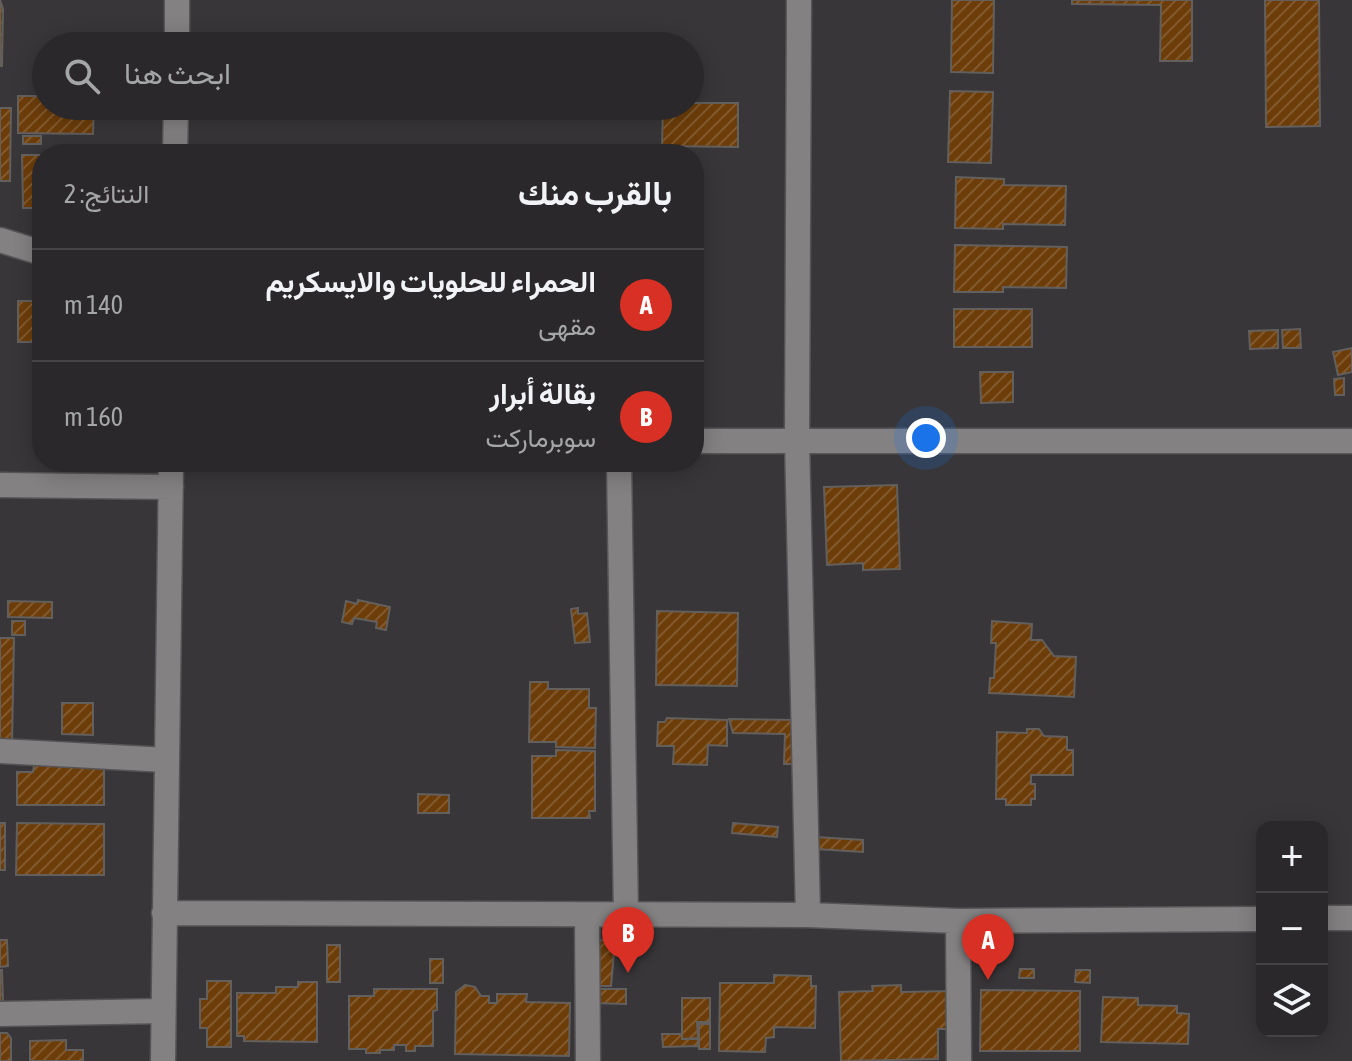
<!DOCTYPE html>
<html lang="ar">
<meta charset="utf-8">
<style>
body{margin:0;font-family:"Asap Condensed",Vazirmatn,sans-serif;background:#363436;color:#f1f3f6;direction:rtl}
.controls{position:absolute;right:24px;bottom:24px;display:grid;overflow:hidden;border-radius:16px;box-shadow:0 4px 20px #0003}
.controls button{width:72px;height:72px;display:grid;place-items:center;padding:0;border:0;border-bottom:2px solid #464447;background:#2a282a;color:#f1f3f6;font:40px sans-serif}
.you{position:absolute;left:926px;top:438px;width:28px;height:28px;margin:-20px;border:6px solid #fff;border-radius:50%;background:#1a73e8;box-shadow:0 0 0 12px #1a73e833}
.badge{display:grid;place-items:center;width:52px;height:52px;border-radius:50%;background:#d93025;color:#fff;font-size:26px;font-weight:700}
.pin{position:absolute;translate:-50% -66px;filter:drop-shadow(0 2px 4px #0008)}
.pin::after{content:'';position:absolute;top:42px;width:28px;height:24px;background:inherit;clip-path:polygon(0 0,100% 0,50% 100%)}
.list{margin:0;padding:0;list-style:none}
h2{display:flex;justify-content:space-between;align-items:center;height:104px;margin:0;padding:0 32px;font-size:34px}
h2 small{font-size:26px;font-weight:400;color:#a5a6a8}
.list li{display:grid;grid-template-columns:52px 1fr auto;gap:24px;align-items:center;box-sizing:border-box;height:112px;padding:0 32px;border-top:2px solid #464447}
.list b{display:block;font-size:30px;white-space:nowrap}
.list p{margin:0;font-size:26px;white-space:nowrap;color:#a5a6a8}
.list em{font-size:26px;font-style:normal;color:#a5a6a8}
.icon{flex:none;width:44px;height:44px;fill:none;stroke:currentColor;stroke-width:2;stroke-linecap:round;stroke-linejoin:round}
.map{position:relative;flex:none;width:1352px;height:1061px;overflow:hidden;direction:ltr}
.search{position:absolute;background:#2a282a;box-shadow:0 4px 20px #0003;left:32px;top:32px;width:672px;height:88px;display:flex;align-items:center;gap:20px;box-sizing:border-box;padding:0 28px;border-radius:44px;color:#a5a6a8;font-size:30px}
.panel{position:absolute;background:#2a282a;box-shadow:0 4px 20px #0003;left:32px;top:144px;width:672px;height:328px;border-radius:32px;direction:rtl}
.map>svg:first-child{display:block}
</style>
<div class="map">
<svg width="1352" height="1061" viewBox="0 0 1352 1061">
<defs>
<pattern id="building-hatch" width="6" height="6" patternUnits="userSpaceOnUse" patternTransform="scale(2)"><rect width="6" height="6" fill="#6d3d09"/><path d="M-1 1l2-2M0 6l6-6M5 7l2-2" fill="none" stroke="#82592d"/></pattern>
</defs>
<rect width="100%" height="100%" fill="#383638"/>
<path fill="url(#building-hatch)" stroke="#625f5d" stroke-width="2" d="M0 0 3 9 2 66H0Z
M952 0H994L993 73 951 72Z
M1072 0H1192V61H1160L1161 5 1072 4Z
M1265 0H1319L1320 126 1266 127Z
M950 91 993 92 991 163 948 162Z
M18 96H46V106H94L93 134 18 133Z
M690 103H738V147L662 146 663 106H690Z
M0 108H11L10 181H0Z
M23 136H41V144H23Z
M22 155H42V208H23Z
M956 177 1004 179V185L1066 186 1065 225 1003 224V229L955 228Z
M955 245 1067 247 1066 288 1003 287V292H954Z
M18 301H42V342H18Z
M954 309H1032V347H954Z
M1300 329 1301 348H1283L1282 330Z
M1278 330V348L1250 349 1249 331Z
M1352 348V372L1338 375 1333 352Z
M980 372H1013V402L981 403Z
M1344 378V395H1335L1334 379Z
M897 485 900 569 863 570V563L827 565 824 487Z
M358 600 390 607 386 630 376 628 377 622 354 618 352 624 342 622 346 601 357 604Z
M8 601 52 602V618L8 617Z
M578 608V614L587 613 590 642 575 643 571 609Z
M657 611 738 613 737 686 656 685Z
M12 621H25V635H12Z
M992 621 1032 624 1031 640H1042L1054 656 1076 657 1074 697 989 693 990 678H994L996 643H991Z
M0 638H14L12 745H0Z
M530 682H548V689H589V708H596L595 748 556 747V742H529Z
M62 703H93V735L62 734Z
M667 718 727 720V746L708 745 707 765 673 764 674 746H657L658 722H665Z
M729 719 798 720V764H784L785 734 733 733Z
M1027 729H1039L1044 736 1067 737V750H1073V775H1031V784H1035V799H1031V805H1006V799H996L997 732 1027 733Z
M556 750 595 751V811H589L590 818H532V756H556Z
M34 765 104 766V805H17V772H33Z
M418 794 449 795V813H418Z
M0 823H5V870H0Z
M17 823 104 824V875H16Z
M733 823 778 827 777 837 732 833Z
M816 837 863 840V852L816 849Z
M0 940H7L8 966 0 967Z
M596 940 615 941 611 986H594Z
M327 945H340V982H327Z
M430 959H443V983H430Z
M1020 969H1034V978H1019Z
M0 970H2L3 1002H0Z
M1076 970H1090V983L1075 982Z
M774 975 811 976V986H816L815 1028 774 1027V1037L766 1038 765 1052 719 1051 720 983H774Z
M207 981H231V1047H207V1028H200V999H207Z
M298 982H317V1042L244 1041V1036H237V993H276V987H298Z
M465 985 475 987 481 996H489V1003H497V994H527L526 1002 570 1003 569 1056 455 1054 456 992Z
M901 985V992L952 991 953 1029H938V1059L841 1061 839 992 873 991 872 986Z
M374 989H437V1010L433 1011V1046H415V1051H406V1045H394V1050H380V1053H366V1049H349V996H374Z
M591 989H626V1004L591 1003Z
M981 990 1080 991V1051H980Z
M1103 997 1138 998V1005L1177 1006V1013L1189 1014 1188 1044 1101 1042Z
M682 998H710V1022H697L698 1038 682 1039Z
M699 1024H710V1049H699Z
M0 1033H7L11 1038V1061H0Z
M662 1034H682V1039H698V1046L663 1047Z
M66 1040V1050H83V1061H30V1041Z"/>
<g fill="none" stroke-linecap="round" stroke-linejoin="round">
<g stroke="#565456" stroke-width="27">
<path id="minor" d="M799 0 797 441 808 915
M177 46V0
M175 154 176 106
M0 240 42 253
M694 441H1352
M619 462 626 916
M0 485 171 487
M0 751 167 760
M164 913 808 915 958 921 1262 919
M587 915 588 1061
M1322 918H1352
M958 921 959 1061
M0 1014 163 1011
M163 1061 171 462"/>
</g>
<use href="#minor" stroke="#848183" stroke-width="24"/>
</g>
</svg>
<div class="controls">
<button>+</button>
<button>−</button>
<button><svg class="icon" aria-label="layers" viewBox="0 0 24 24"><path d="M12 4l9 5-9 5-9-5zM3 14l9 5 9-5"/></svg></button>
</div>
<div class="you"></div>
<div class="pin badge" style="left:988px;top:980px">A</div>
<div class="pin badge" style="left:628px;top:973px">B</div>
<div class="search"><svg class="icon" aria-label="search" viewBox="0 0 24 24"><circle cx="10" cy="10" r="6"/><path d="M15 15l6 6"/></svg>ابحث هنا</div>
<section class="panel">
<h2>بالقرب منك<small>النتائج: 2</small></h2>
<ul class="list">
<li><span class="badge">A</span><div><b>الحمراء للحلويات والايسكريم</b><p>مقهى</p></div><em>140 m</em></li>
<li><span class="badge">B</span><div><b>بقالة أبرار</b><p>سوبرماركت</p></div><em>160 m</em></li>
</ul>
</section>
</div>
